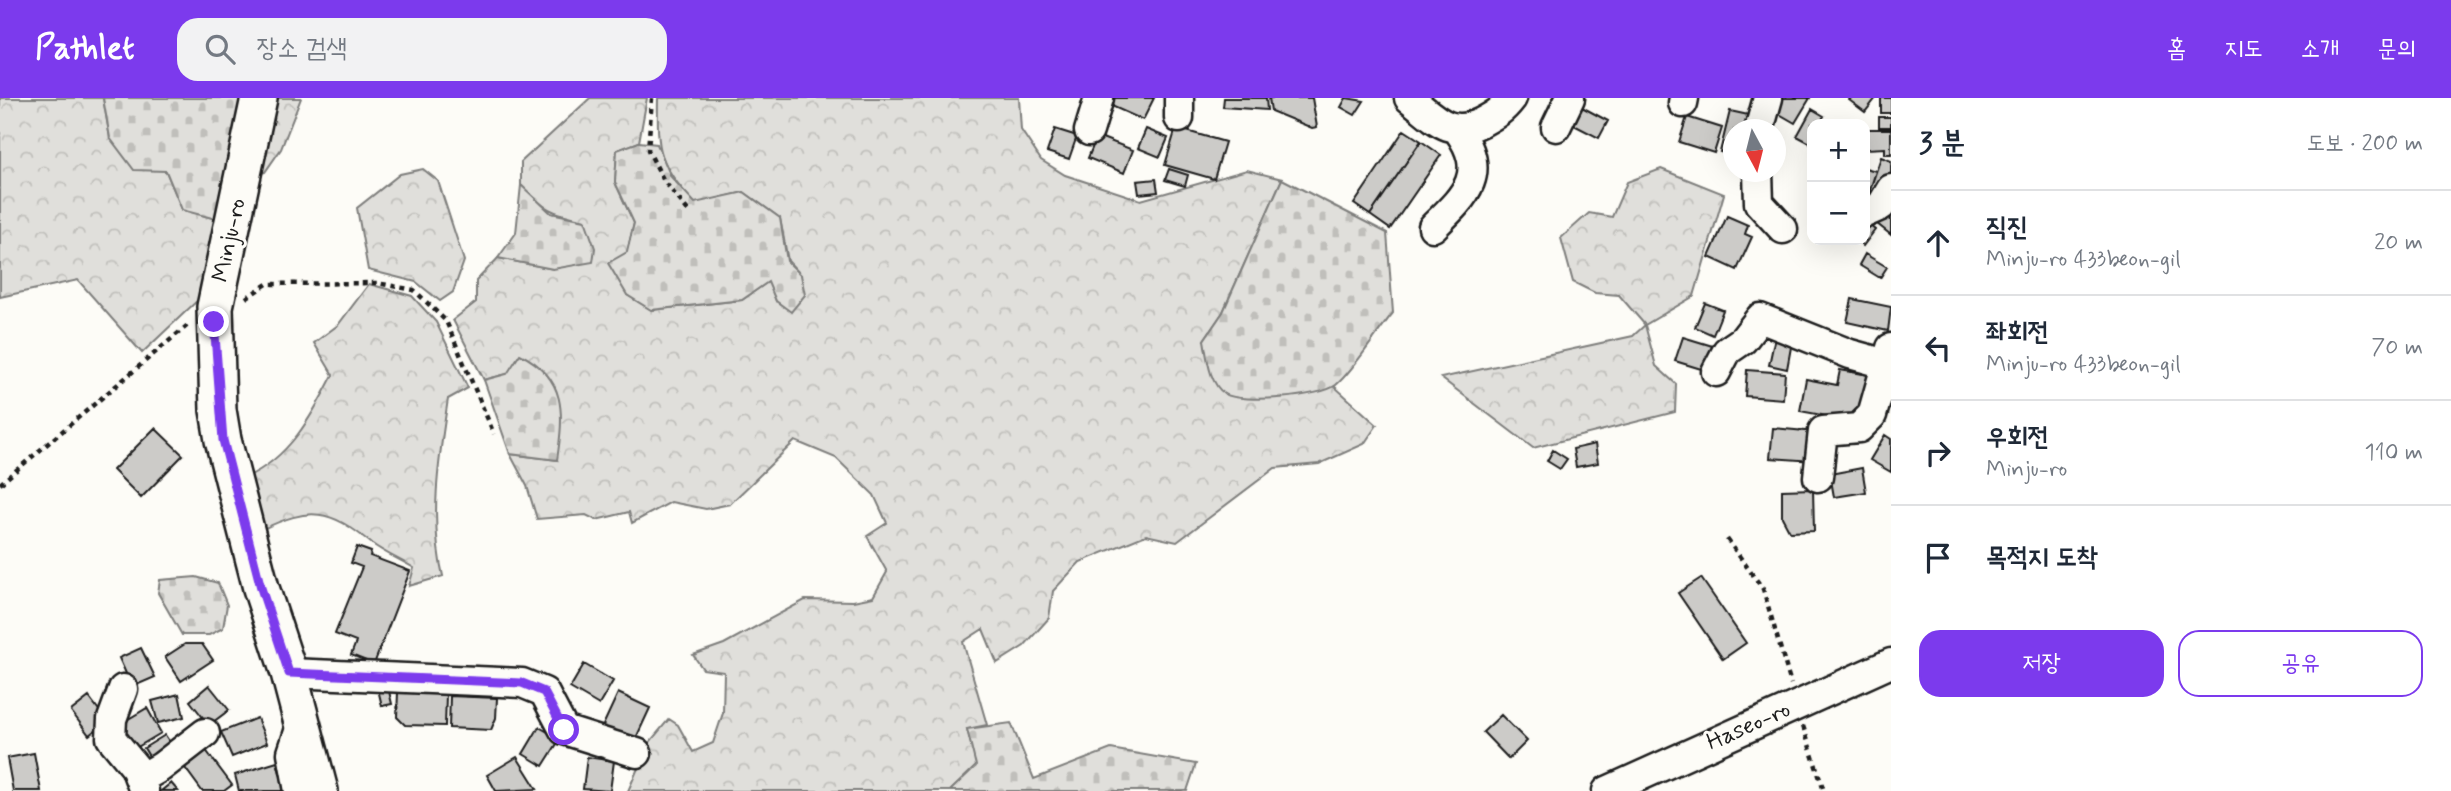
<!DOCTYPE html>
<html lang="ko">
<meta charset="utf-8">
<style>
body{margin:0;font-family:Mynerve,"Poor Story",sans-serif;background:#f2f2f3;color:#1f2937}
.controls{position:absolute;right:21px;top:21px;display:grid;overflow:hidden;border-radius:14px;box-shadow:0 7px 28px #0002}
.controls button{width:63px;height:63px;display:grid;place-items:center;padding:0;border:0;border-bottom:2px solid #e0e1e3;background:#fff;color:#1f2937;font:35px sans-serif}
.compass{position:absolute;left:1723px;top:21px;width:63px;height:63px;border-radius:50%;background:#fff;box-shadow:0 7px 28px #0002;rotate:173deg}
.stop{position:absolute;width:21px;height:21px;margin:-16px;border:5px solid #7c3aed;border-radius:50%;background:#fff}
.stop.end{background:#7c3aed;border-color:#fff;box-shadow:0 2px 7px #0008}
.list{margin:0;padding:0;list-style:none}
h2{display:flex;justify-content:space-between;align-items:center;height:91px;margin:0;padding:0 28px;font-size:30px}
h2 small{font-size:23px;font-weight:400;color:#747a83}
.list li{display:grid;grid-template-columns:46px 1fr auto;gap:21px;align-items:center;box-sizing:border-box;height:105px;padding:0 28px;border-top:2px solid #e0e1e3}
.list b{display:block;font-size:26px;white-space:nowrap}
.list p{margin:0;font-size:23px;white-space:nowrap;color:#747a83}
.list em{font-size:23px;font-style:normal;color:#747a83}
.actions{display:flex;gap:14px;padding:21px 28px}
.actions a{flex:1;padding:16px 0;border:2px solid #7c3aed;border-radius:21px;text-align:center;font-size:24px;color:#7c3aed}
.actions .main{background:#7c3aed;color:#fff}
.icon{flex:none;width:38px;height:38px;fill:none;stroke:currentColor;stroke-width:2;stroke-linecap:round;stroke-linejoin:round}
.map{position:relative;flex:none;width:1891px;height:693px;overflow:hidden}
header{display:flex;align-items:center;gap:42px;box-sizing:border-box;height:98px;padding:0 35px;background:#7c3aed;color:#fff}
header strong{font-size:33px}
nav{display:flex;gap:38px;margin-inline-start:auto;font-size:24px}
.search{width:490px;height:63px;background:#f2f2f3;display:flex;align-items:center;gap:18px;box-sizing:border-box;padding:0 24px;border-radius:21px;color:#747a83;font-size:26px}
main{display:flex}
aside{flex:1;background:#fff}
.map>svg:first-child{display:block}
</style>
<header>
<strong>Pathlet</strong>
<div class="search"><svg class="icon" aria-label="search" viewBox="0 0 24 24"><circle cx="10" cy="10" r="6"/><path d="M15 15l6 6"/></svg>장소 검색</div>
<nav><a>홈</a><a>지도</a><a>소개</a><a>문의</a></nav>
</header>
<main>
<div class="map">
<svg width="1891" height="693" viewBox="0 0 1891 693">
<defs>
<pattern id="forest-crowns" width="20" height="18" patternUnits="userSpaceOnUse" patternTransform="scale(1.75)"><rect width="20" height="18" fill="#e0dfdb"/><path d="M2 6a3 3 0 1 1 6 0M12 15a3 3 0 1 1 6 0" fill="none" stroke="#c0bfbb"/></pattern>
<pattern id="cemetery-stones" width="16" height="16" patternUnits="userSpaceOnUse" patternTransform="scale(1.75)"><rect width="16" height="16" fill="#e0dfdb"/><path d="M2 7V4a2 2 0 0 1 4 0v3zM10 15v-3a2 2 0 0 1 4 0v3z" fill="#c0bfbb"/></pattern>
</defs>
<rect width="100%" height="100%" fill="#fdfcf7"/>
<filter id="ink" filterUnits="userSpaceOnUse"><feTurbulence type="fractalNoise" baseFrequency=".0143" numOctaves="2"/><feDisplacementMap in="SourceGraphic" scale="14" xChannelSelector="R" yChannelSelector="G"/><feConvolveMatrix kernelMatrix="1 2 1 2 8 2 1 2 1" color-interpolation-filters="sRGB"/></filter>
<g filter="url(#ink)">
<path fill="url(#forest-crowns)" stroke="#7e7e7c" stroke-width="2" d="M0 0H103L110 40 166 73 182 111 216 121 199 201 142 255 78 182 0 199Z
M274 0H301L281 51 265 74 255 76Z
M590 0H647L639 44 617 53 615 84 634 125 627 154V197L652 212 742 202 769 183 776 203 801 177 788 163 780 120 744 94 695 106C658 64 657 55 658 0H1019L1021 32 1041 62 1065 77 1141 102 1247 72 1282 81 1223 214 1204 242 1291 298 1334 288 1377 327 1364 346 1319 366 1275 370 1177 444 1146 437 1080 464 1053 493 1049 520 1024 548 997 565 983 531 963 544 987 627 967 631 977 668 950 693H628L649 645 669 621 678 627 693 654 713 645 723 615 724 574 703 571 693 557 724 546 805 502 853 503 873 499 887 474 867 438 887 425 874 397 836 360 795 343 730 406 706 411 671 404 632 425 629 414 596 422 586 417 537 421 527 388 510 356 557 362 507 276 484 282 453 222 476 204V183L498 160 553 171 585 122C552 115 544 112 521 87V64Z
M423 71 438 83 464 163 453 194 440 203 416 184 368 172 357 110 400 76Z
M1661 71 1724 96 1694 198 1645 227 1656 268 1676 286 1675 314 1533 350 1441 280 1633 238 1645 227 1619 197 1595 195 1573 184 1561 140 1589 115 1612 119 1627 84Z
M369 186 412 198 436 224 468 290 448 301C439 360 429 420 443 478L409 488 414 470C401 462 384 455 371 445 330 411 310 408 261 432L244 380C289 361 312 318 333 277L314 245 338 227Z"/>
<path fill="url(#cemetery-stones)" stroke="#7e7e7c" stroke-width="2" d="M103 0H244L216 121 182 112 166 73 134 72 110 40Z
M639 44 657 46 671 79 695 105 744 94 780 120 787 163 801 177 805 197 791 214 776 203 768 184 742 202 651 212 627 197 608 165 627 154 634 125 615 84 617 52Z
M1282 81 1387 135 1393 215C1377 234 1354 272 1336 287 1321 299 1242 306 1225 296 1209 286 1207 258 1204 242L1223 214Z
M521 87 551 115 585 122 595 150 593 164 553 171 498 160 516 135Z
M520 256C567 280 564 315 557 362L510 356 484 282 507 276Z
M196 479 218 485 227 507 223 530 209 537H182L158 495 160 482Z
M1011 625 1034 681 1111 651 1196 666 1187 693H950L976 668 967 631Z"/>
<path fill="#cccbc8" stroke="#1c1c1c" stroke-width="2" d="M1109 0H1154L1143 22 1107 6Z
M1224 0H1266L1267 12 1223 9Z
M1269 0H1312L1317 29 1312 30 1271 13Z
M1346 0 1364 3 1355 17 1341 9Z
M1775 0H1810L1795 25 1769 10Z
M1851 0H1876L1865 14 1849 2Z
M1881 0H1891V15H1881Z
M1580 8 1608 23 1599 40 1570 25Z
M1812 11 1824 18 1821 23 1827 26H1812V46L1797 38Z
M1730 13 1753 18 1750 32H1734V57L1720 54Z
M1687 19 1722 30 1714 55 1679 44Z
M1879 19H1891V29H1879Z
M1176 30 1225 44 1214 81 1165 67Z
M1055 31 1077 38 1069 61 1047 54Z
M1146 31 1168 40 1160 59 1138 50Z
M1866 31H1891V56H1885V50L1866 51Z
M1404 32 1421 43 1370 117 1354 106Z
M1097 38 1133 52 1124 75 1088 60Z
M1421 43 1441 57 1390 131 1370 117Z
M1881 59 1891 63V79L1876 101 1868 98Z
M1865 70 1876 73 1868 98 1865 97Z
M1169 71 1188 77 1185 88 1165 82Z
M1156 81 1158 94 1139 96 1137 83Z
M1891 106V137L1876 125Z
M1727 118 1748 127 1745 136 1752 139 1737 172 1709 159Z
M1865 124 1875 132 1863 148 1857 142H1865Z
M1865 156 1887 169 1880 180 1859 167Z
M1852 201 1891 209 1888 233 1847 224Z
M1705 205 1723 212 1713 237 1695 229Z
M1776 234 1793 238 1787 271 1769 267Z
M1683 239 1719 250 1711 274 1675 263Z
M1747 272 1785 275 1783 301 1745 298Z
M1840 272 1869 277 1860 324 1800 313 1806 281 1837 287Z
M155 330 183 357 141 400 113 372Z
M1773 330 1816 334 1814 363 1770 360Z
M1885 337 1891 341V374L1870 362Z
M1595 346 1598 365 1576 369 1573 351Z
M1553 352 1567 361 1560 371 1547 363Z
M1862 370 1866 394 1834 399 1830 376Z
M1813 391 1814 433 1790 434 1782 419V392Z
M357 449 371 454 370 458 410 473 374 566 351 557 356 544 335 536 362 469 351 465Z
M1701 480 1746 545 1723 561 1678 495Z
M185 546H202L213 562 181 583 165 559Z
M141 550 155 579 132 589 119 560Z
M584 566 613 583 599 607 570 590Z
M387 585 392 606 382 608 377 587Z
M209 587 229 612 209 627 190 603Z
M398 594 446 596 445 628 405 627 397 619Z
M618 595 650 610 631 651 599 636Z
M179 596 184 619 158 625 152 603Z
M450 598 497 600 496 620 491 632 449 630Z
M89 599 107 623 89 637 71 613Z
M147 610 161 635 129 654 115 629Z
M1501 617 1527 643 1509 661 1483 634Z
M257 620 267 645 232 659 221 634Z
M539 629 560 641 543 668 523 656Z
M165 637 175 652 153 665 144 650Z
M202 647 232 687 224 693H202L180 663Z
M34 655 41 693H13L7 660Z
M517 659 537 691 496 693 487 677Z
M587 659 614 663 610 693 583 691Z
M277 664 285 693H239L235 677Z
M171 685 178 693H161Z"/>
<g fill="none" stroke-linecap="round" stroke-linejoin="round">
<g stroke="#1c1c1c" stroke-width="33">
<path id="minor" d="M1179 0V20
M1409 0C1434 19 1449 41 1482 24 1495 17 1503 12 1512 0
M1683 5 1684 0
M1556 29 1570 0
M1759 32 1768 0
M1089 33 1099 0
M1758 74 1759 105 1783 131
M1865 115 1881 108 1891 91
M1433 129C1466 97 1489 76 1458 32
M1716 274 1727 253 1743 242 1760 220 1850 256 1886 266
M1818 379 1823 333 1859 330 1872 317 1891 250
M289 575 522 585 544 594 564 632 637 655
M123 591 112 621 111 640 135 669 144 693
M140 681 161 669 205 635
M299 693 292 655 302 625
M1607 693 1891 565"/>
</g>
<g stroke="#1c1c1c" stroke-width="40">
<path id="major" d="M259 0 215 209 218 312 223 342 261 490 289 575 320 693"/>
</g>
<path stroke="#1c1c1c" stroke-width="4.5" stroke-dasharray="5 5" stroke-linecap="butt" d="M652 0 648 52 664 83 690 115
M246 200 267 186 377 185 414 192 446 223 494 336
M0 386 189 226
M1727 441 1763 491 1791 586
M1803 628 1824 693"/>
<use href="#minor" stroke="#fdfcf7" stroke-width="28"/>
<use href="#major" stroke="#fdfcf7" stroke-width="35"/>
</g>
</g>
<g fill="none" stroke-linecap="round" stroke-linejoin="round" filter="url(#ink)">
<path stroke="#7c3aed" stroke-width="9" d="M214 224 223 342 261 490 289 575 522 585 544 594 564 632"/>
</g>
<g text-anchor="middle" stroke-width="6" stroke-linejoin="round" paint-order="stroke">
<g font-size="24" fill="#1c1c1c" stroke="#fdfcf7">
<text transform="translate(228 142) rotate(-78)" y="8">Minju-ro</text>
<text transform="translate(1748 627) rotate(-24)" y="8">Haseo-ro</text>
</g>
</g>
</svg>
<div class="controls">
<button>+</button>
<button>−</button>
</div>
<svg class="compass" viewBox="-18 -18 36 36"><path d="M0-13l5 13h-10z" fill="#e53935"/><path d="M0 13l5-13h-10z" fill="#747a83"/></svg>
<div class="stop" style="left:564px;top:632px"></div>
<div class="stop end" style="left:214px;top:224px"></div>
</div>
<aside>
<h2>3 분<small>도보 · 200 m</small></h2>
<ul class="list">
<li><svg class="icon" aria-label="ahead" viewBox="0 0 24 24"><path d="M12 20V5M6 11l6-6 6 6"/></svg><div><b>직진</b><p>Minju-ro 433beon-gil</p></div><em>20 m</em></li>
<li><svg class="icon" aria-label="left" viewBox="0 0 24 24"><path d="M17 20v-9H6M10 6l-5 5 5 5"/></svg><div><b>좌회전</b><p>Minju-ro 433beon-gil</p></div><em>70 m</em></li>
<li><svg class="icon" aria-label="right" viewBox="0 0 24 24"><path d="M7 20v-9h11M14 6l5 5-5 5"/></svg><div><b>우회전</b><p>Minju-ro</p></div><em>110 m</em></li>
<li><svg class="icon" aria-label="arrive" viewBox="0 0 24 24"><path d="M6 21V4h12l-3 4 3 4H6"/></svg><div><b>목적지 도착</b></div></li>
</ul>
<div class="actions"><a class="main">저장</a><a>공유</a></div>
</aside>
</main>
